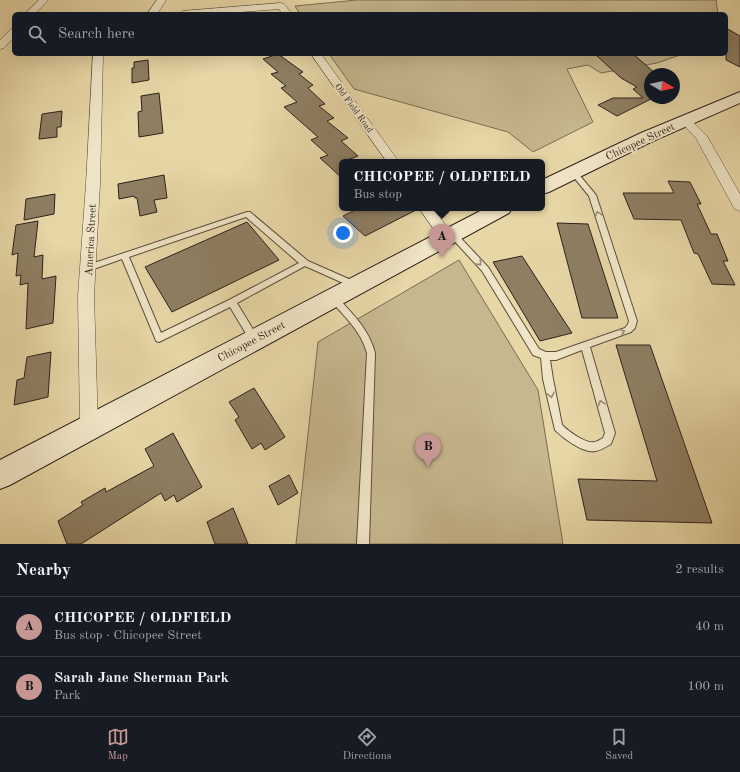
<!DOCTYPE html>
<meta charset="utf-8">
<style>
body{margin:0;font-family:"Old Standard TT",serif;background:#242831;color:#f1f3f6}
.compass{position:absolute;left:644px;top:68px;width:36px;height:36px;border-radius:50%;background:#171b24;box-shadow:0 4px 16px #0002;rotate:99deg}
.you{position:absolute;left:343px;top:233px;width:14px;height:14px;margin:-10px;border:3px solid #fff;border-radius:50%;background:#1a73e8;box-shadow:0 0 0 6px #1a73e833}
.badge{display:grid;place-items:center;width:26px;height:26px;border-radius:50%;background:#c59692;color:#111;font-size:13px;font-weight:700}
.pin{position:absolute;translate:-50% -33px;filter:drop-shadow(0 1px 2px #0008)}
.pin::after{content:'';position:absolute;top:21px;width:14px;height:12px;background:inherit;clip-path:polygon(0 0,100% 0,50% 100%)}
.popup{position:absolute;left:339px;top:159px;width:206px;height:52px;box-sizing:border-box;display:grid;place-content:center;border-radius:6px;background:#171b24;filter:drop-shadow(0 1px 3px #0005);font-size:13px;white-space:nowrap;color:#9ea1a6}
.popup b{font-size:15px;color:#f1f3f6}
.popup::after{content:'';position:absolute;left:50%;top:100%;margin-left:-8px;border:8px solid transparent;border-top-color:#171b24}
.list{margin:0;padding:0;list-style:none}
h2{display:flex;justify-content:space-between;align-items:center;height:52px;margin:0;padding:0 16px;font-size:17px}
h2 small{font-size:13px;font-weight:400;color:#9ea1a6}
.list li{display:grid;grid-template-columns:26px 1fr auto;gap:12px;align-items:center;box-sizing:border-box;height:60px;padding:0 16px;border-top:1px solid #363941}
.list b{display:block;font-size:15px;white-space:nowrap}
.list p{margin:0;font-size:13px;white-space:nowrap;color:#9ea1a6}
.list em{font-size:13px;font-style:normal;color:#9ea1a6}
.icon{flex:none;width:22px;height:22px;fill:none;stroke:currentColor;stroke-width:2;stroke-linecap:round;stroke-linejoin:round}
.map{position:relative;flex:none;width:740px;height:544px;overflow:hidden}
.search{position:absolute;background:#171b24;box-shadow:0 4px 16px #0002;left:12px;right:12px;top:12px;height:44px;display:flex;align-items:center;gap:10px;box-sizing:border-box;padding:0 14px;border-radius:6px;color:#9ea1a6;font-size:15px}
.sheet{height:172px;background:#171b24}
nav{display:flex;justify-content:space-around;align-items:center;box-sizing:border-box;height:56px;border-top:1px solid #363941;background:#171b24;font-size:11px;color:#9ea1a6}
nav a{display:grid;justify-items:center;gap:2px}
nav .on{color:#c59692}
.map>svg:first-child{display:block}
</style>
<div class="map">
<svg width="740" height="544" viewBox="0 0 740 544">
<rect width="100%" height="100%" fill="#e7d6a6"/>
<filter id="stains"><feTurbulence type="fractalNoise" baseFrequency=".005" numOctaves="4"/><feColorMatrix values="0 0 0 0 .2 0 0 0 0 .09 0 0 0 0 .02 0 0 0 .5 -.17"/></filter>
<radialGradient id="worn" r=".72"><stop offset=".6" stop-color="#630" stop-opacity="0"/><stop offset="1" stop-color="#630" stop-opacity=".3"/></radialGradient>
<path fill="#c7b78e" stroke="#7a6c54" d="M357 0H716L718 14H300L295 6Z
M329 54H683L657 63 601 73 588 65 567 69 593 122 533 152 508 132 354 89Z
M459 260 538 390 563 544H296L318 342Z"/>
<path fill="#8e7f63" stroke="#2d211b" d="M726 28 740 36V67L726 60Z
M278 54 303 72 299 74 313 85 308 88 325 104 319 106 334 118 327 121 348 138 341 141 358 156 342 162V178L320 158 328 155 311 140 318 137 284 107 297 102 281 88 286 86 271 74 278 72 263 59Z
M595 54H633L656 74H650V98H653L617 116 598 105 613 98H643L633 89 637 87 621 78Z
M148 60 149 80 132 83V68H134V62Z
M159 93 163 133 139 137 138 112 142 111 141 96Z
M62 111 61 127H57V137L39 139 42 114Z
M164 175 167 198 154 200 157 212 140 216 137 198H135L134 196 119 199 118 184Z
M668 181 690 182 701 204H697L711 234H717L728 261H723L735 285 712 284 698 254 694 253 681 220 634 219 623 193H674Z
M55 194 54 214 24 220 26 199Z
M359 208H418V209L365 236 343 216Z
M38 221 34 257 43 255 42 279 56 276 53 323 26 329 28 283 20 285 21 275 16 276 18 253 12 255 16 225Z
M247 222 279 260 172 312 145 267Z
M557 223 588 224 618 318H582Z
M522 256 555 307 572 333 540 341 493 262Z
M616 345H650L712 523 587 520 578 479 657 481Z
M51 352 48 397 14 405 17 380 24 378 27 357Z
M254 388 285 437 265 450 261 443 252 449 235 420 239 417 229 402Z
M173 433 202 487 177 502 174 495 165 501 161 493 81 544H67L58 521 83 505 81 502 105 488 106 492 154 466 145 449Z
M289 475 298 493 278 505 269 486Z
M233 508 248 544H215L207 522Z"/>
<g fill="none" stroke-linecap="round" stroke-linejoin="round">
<g stroke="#5c4e3e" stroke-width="2">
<path id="service" d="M572 171H576L596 195 637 321 635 328 631 332 590 347 615 433 611 444C606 447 601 450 596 451 584 454 563 438 555 430L543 379 541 358 533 355 482 271 448 234 452 231 455 232 488 267 539 349 546 352H556L625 328 628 324 629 321 589 196 572 175 571 173ZM582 350 605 433 603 438C601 439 597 442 594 442 586 444 568 431 562 425L553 379 550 360H556Z
M247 212H250L308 261 358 283 359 285 358 287H352L305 266 237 303 257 336 258 339 257 342 254 343 251 342 230 307 159 342 156 341 155 338 122 259 88 271 84 268 85 266ZM246 217 299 263 229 300 161 333 129 257Z
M333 295 336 296C352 313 369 329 375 353L369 544H357L367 353C361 331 345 317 330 300L329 298 330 296Z"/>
</g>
<g stroke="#5c4e3e" stroke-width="1">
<path id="minor" d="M39 0H48L35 14H25Z
M157 0H166L157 14H147Z
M281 3 284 4 292 14H282L279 9 217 14H178L183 11Z
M14 28V37L4 48 0 49V40L11 29Z
M93 54H103L100 184 94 296 98 427 96 433 89 435 82 433 80 427 78 296 86 184Z
M311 54H321L399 162H387Z
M685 117 689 118 707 136 740 194V211L735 209 733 206 696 138 679 120 681 118Z
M419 208H433L454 237 452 241 447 242 442 241Z"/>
</g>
<g stroke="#2d211b" stroke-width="2">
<path id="secondary" d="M740 92V103L653 141 549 192 542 194V180L641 133Z
M486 208H512L509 213 10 485 0 489V460Z"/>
</g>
<use href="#service" fill="#efe4c5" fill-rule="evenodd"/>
<use href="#minor" fill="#efe4c5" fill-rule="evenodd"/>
<use href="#secondary" fill="#efe4c5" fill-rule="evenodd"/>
</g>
<defs><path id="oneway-chevron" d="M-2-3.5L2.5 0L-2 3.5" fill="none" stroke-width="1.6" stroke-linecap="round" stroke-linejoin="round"/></defs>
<g stroke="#988c78">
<use href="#oneway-chevron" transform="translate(598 214) rotate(-108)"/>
<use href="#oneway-chevron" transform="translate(479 263) rotate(49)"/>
<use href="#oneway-chevron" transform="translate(622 332) rotate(-21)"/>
<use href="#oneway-chevron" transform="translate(551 395) rotate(78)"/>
<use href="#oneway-chevron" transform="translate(601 403) rotate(-106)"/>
</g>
<g text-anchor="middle" stroke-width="4" stroke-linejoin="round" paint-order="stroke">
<g font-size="9" fill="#2d211b" stroke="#efe4c5">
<text transform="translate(354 108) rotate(54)" y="3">Old Field Road</text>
</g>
<g font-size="11" fill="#2d211b" stroke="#efe4c5">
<text transform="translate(640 141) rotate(-25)" y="4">Chicopee Street</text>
<text transform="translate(90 240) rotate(-87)" y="4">America Street</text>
<text transform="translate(251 341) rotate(-28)" y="4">Chicopee Street</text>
</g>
</g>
<rect width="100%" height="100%" filter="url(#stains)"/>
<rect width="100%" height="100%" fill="url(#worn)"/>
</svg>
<svg class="compass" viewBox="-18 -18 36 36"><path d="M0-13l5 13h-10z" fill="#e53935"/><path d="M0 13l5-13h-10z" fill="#9ea1a6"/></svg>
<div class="you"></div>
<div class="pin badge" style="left:442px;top:257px">A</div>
<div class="popup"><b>CHICOPEE / OLDFIELD</b>Bus stop</div>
<div class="pin badge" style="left:428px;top:467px">B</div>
<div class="search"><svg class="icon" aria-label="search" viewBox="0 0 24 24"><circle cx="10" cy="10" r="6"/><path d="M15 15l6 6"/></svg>Search here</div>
</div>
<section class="sheet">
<h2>Nearby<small>2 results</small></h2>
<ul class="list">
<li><span class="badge">A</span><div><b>CHICOPEE / OLDFIELD</b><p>Bus stop · Chicopee Street</p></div><em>40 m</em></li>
<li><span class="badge">B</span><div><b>Sarah Jane Sherman Park</b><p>Park</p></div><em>100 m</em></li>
</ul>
</section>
<nav>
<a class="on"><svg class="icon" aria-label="map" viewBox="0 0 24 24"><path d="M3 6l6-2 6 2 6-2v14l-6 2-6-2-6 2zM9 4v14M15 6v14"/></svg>Map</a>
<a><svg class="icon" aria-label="directions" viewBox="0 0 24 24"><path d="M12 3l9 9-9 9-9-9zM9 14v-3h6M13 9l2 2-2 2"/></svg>Directions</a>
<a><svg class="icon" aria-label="saved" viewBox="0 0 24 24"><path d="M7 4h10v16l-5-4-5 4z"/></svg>Saved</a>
</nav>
